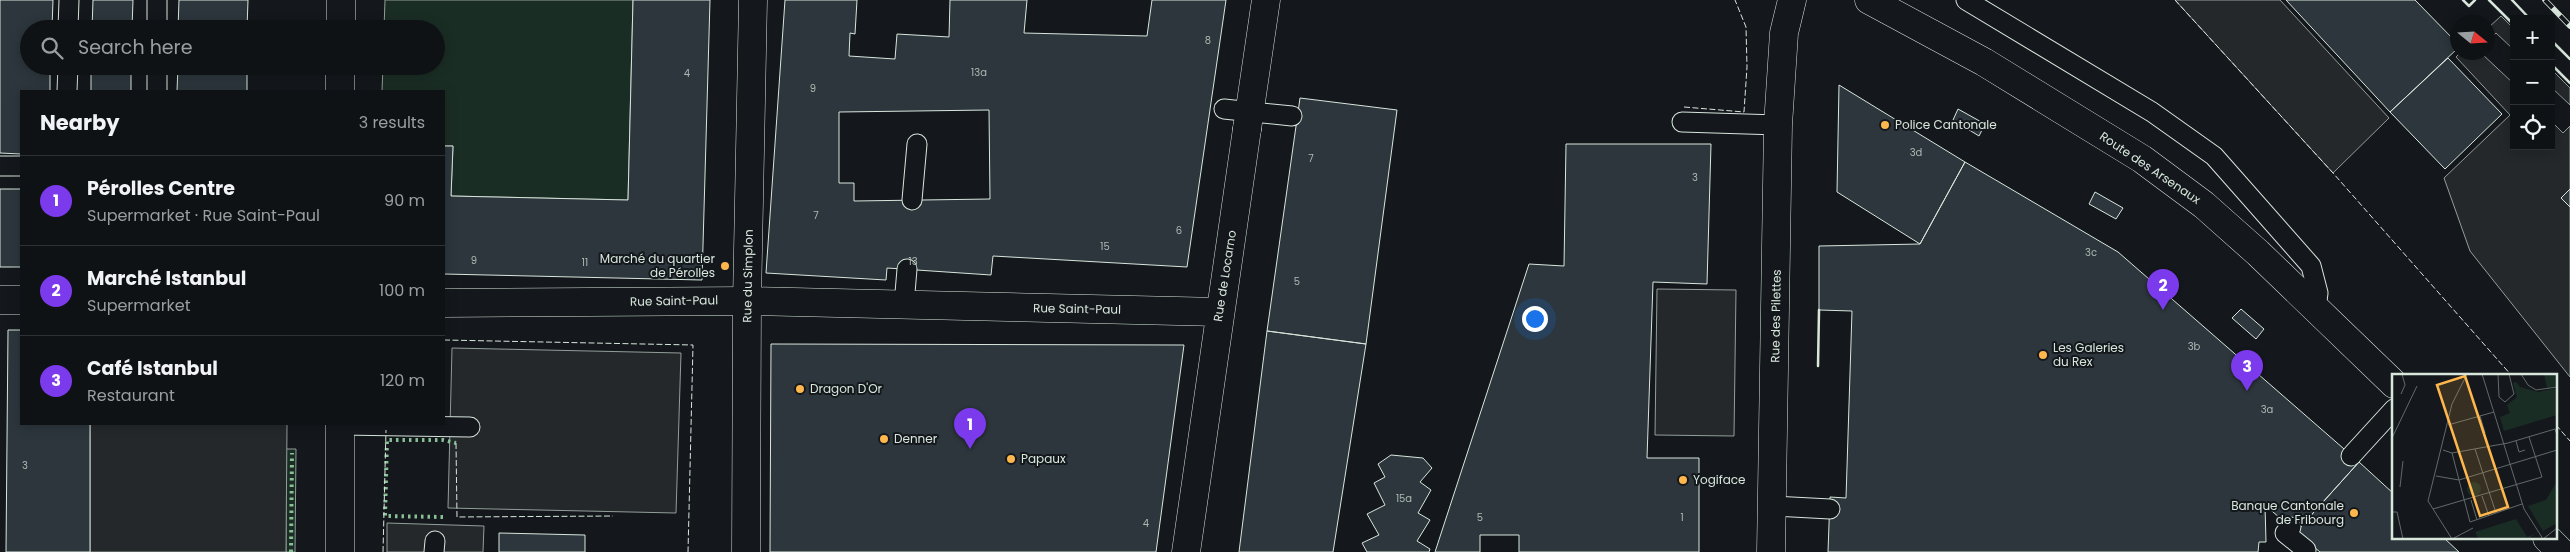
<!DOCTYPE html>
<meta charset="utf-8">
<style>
body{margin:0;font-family:Poppins,sans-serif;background:#1d2022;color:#f1f3f6}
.controls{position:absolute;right:15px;top:15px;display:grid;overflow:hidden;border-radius:0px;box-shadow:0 2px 12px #0003}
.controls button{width:45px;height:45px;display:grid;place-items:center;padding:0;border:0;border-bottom:1px solid #2f3234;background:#0f1215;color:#f1f3f6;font:25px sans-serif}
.compass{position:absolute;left:2450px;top:15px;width:45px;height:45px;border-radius:50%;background:#0f1215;box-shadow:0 2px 12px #0003;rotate:108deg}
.you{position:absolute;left:1534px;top:318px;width:18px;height:18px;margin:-12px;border:4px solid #fff;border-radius:50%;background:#1a73e8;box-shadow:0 0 0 8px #1a73e833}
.badge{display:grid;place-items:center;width:32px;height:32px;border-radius:50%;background:#7c3aed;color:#fff;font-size:16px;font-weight:700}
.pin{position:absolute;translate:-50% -41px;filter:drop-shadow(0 1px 2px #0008)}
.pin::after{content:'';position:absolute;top:26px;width:18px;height:15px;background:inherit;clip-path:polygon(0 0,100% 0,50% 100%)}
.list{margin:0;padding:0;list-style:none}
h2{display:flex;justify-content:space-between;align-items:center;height:65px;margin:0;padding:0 20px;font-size:21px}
h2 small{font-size:16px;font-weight:400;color:#9b9ea0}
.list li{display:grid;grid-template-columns:32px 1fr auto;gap:15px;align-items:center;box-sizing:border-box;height:90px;padding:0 20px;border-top:1px solid #2f3234}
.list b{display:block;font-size:19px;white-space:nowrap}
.list p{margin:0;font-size:16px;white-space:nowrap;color:#9b9ea0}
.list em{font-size:16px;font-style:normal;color:#9b9ea0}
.icon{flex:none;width:28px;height:28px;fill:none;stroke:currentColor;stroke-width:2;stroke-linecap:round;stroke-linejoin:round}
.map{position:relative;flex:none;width:2570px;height:552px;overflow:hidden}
.search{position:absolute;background:#0f1215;box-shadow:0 2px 12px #0003;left:20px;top:20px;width:425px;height:55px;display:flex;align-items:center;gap:12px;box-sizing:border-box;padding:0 18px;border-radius:28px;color:#9b9ea0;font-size:19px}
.panel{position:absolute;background:#0f1215;box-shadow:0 2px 12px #0003;left:20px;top:90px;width:425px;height:335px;border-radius:0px}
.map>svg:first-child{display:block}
</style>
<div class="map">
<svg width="2570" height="552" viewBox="0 0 2570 552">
<rect width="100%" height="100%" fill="#14181c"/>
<path fill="#1a2d24" stroke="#939e99" d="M385 0H633L628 200 451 196 453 146H444V91H382L383 66H436V29H384Z
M286 449H296L295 552H286Z"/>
<path fill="#24282b" stroke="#939e99" d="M2175 0H2280L2389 118 2333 173Z
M2501 16 2514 29V50L2496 33 2488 41V28Z
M2460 53H2481L2514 84V146H2551V121L2563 133 2570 126V189L2561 198 2570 207V377L2470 251 2444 178 2510 115 2456 57Z
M2551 69 2570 88V105L2551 87Z
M1657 289 1736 290 1734 436 1655 435Z
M452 348 681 353 676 513 448 508Z
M90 424H287L286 552H90Z
M387 523 484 526 483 552H387Z"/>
<path fill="#2c363c" stroke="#d8e6dc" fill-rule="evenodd" d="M0 0H53L52 29H29V66H50V91H21V154L0 153Z
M93 0H133L132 29H92Z
M179 0H248L247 29H178Z
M633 0H710L702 280 444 274V146H453L451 196 628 200Z
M785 0H857L855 34 850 33 849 56 895 59 897 34 949 37 950 0H1027L1024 33 1147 36 1152 0H1226L1187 267 993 256 991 275 887 268 886 280 766 273ZM989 110 990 199 854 201V183H839V112Z
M2286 0H2415L2458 44V48L2390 112Z
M2448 58 2502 114 2445 169 2390 112Z
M91 66H131V91H91Z
M178 66H247V91H177Z
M1839 85 1965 162 1920 244 1837 192Z
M1300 98 1397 110 1366 344 1267 331Z
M1958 109 1985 124 1979 136 1953 120Z
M1566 144H1711L1707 284 1653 282 1647 458H1699V552H1519V535H1480V552H1435L1529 264 1564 266Z
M1965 162 2118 252 2359 462 2296 532 2265 505 2266 542H2259L2258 552H1828L1830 497 1846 498 1852 311 1819 310V246L1920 244Z
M0 189H21V267H0Z
M2570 189V207L2561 198Z
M2095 192 2123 208 2116 219 2089 204Z
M2241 309 2264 329 2256 339 2232 318Z
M8 330H21V424H90V552H6Z
M1267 331 1366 344 1333 552H1239Z
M771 344 1184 345 1156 552H770Z
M1391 455 1423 458 1432 468 1420 482 1431 490 1418 513 1430 520 1417 541 1430 549 1429 552H1367L1362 543 1379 535 1367 514 1385 505 1374 483 1385 477 1378 464Z
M2359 462 2394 494V538H2444L2459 552H2320L2296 532Z
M499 533 585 535V552H499Z"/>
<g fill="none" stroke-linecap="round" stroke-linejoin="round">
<g stroke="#d8e6dc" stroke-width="21">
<path id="service" d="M1966 0 2152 112 2214 156 2311 266 2318 293 2316 308
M68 29 69 0
M157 29V0
M67 91 68 66
M157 91V66
M1224 109 1292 116
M1682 122 1778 125
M0 166H21
M912 200 917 144
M904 305 907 269
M340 425 470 427
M2351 456 2394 409
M1772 506 1830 509
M2291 527 2285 533 2306 550
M434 552 435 541"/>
</g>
<g stroke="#d8e6dc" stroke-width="29">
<path id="pedestrian" d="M0 300H21
M444 303 747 301 1220 312
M746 552 747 301
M1186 552 1247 129"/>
</g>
<g stroke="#d8e6dc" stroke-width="29">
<path id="minor" d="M341 29V0
M340 91V66
M1247 129 1266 0
M747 301 753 0
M340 424V552
M1771 552 1778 125 1784 33 1792 0"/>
</g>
<g stroke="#d8e6dc" stroke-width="29">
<path id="secondary" d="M1869 0 1984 62 2142 159 2204 205 2258 253 2394 384
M2547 538 2561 552"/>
</g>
<use href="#service" stroke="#14181c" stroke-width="19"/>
<use href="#pedestrian" stroke="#14181c" stroke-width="28"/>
<use href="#minor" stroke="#14181c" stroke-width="28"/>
<use href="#secondary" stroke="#14181c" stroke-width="28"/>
<g stroke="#d8e6dc" stroke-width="5.5">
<path id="rail" d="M2545 0 2570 26"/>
</g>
<use href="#rail" stroke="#14181c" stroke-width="4" stroke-dasharray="11" stroke-linecap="butt"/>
<path stroke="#8ac095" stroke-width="4" stroke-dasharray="2.5 4" stroke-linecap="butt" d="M443 517 385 516 387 440H443L456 443
M291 552 292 453"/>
<path stroke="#d8e6dc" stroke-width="1" stroke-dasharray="6 2.5" stroke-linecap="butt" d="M2175 0 2333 173 2512 376
M1684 107 1744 112 1747 67 1746 27 1735 0
M444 340 693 345 688 552
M2556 425 2570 441
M456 443 457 517 613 516
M383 552 386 430"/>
<path stroke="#d8e6dc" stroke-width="2.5" d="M2463 0 2469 6 2475 0
M2489 0 2514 25
M2512 0 2530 19
M2551 40 2570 59
M2551 64 2570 83
M1818 366 1819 310"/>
</g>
<g fill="#ffb74d" stroke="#14181c" stroke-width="2">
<circle cx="1885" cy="125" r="5"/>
<circle cx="725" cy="266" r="5"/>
<circle cx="2043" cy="355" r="5"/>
<circle cx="800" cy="389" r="5"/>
<circle cx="884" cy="439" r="5"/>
<circle cx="1011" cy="459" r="5"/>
<circle cx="1683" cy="480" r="5"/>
<circle cx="2354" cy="513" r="5"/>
</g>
<g text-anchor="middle" stroke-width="4" stroke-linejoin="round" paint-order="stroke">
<g font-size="10" fill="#adbab4">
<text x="1208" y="44">8</text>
<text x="979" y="76">13a</text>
<text x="687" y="77">4</text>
<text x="813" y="92">9</text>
<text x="1916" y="156">3d</text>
<text x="1311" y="162">7</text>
<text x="1695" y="181">3</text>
<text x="816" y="219">7</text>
<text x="1179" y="234">6</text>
<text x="1105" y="250">15</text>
<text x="2091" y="256">3c</text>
<text x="474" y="264">9</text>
<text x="913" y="265">13</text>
<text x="585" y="266">11</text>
<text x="1297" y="285">5</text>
<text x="2194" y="350">3b</text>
<text x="2267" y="413">3a</text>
<text x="25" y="469">3</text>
<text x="1404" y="502">15a</text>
<text x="1480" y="521">5</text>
<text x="1682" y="521">1</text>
<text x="1146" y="527">4</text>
</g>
<g font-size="12" fill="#d8e6dc" stroke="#14181c" text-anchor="start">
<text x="1895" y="129">Police Cantonale</text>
<text x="715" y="263" text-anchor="end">Marché du quartier<tspan x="715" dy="14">de Pérolles</tspan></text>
<text x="2053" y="352">Les Galeries<tspan x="2053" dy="14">du Rex</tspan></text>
<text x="810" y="393">Dragon D'Or</text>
<text x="894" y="443">Denner</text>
<text x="1021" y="463">Papaux</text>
<text x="1693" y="484">Yogiface</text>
<text x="2344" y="510" text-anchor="end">Banque Cantonale<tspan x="2344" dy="14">de Fribourg</tspan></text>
</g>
<g font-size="12" fill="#d8e6dc" stroke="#14181c">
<text transform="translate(2150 168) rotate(34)" y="4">Route des Arsenaux</text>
<text transform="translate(748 276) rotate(-89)" y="4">Rue du Simplon</text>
<text transform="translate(1225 276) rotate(-81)" y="4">Rue de Locarno</text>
<text transform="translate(674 301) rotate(-1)" y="4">Rue Saint-Paul</text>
<text transform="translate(1077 309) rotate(1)" y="4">Rue Saint-Paul</text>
<text transform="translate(1776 316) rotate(-89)" y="4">Rue des Pilettes</text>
</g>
</g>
<g transform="translate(2392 374)">
<rect width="165" height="165" fill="#14181c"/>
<path d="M152 0H165V12L155 14ZM124 8 128 13 146 18 165 14V41L112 57 108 43 118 39 115 31 125 23 121 9ZM165 107V149L151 157 136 132 154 126ZM75 115a7 7 0 1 1 14 0a7 7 0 1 1-14 0ZM124 145 135 163 143 160 136 165H87L83 158Z" fill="#1a2d24"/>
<path fill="none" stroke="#626a69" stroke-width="1" d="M90 0 132 135 151 165M106 0 107 23 113 28 122 20 117 0M129 0 136 11 144 16 165 13M9 20 13 11 10 0M88 42 93 59M56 51 102 38M0 64 25 12M124 67 127 78 133 76M83 75 104 139M51 76 60 79 116 69 163 55 165 61M60 79 78 148M44 102 67 106 165 76M8 113 11 87M90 122 97 142M79 126 85 146M41 135 150 103 137 63M0 138H5L11 165M78 148 130 130M60 165 81 154M60 165 36 127 60 30 75 0M151 165 165 154"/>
<path fill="#ffb74d" fill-opacity="0.15" stroke="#ffb74d" stroke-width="2.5" d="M73 2 116 133 88 142 45 11Z"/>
<rect width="165" height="165" fill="none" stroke="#d8e6dc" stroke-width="2.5"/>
</g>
</svg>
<div class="controls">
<button>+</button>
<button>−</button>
<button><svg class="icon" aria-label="locate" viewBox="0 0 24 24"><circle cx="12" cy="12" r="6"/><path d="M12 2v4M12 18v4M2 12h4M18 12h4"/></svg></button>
</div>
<svg class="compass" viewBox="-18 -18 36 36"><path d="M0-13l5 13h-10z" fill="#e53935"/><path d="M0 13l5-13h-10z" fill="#9b9ea0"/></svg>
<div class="you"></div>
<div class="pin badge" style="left:970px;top:449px">1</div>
<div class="pin badge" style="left:2163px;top:310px">2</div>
<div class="pin badge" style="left:2247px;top:391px">3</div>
<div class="search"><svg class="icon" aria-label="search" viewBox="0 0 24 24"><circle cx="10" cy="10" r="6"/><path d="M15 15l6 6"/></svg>Search here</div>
<section class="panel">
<h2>Nearby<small>3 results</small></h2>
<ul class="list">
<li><span class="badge">1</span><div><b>Pérolles Centre</b><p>Supermarket · Rue Saint-Paul</p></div><em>90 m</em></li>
<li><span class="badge">2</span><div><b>Marché Istanbul</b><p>Supermarket</p></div><em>100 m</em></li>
<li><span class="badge">3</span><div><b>Café Istanbul</b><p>Restaurant</p></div><em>120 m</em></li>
</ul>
</section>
</div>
